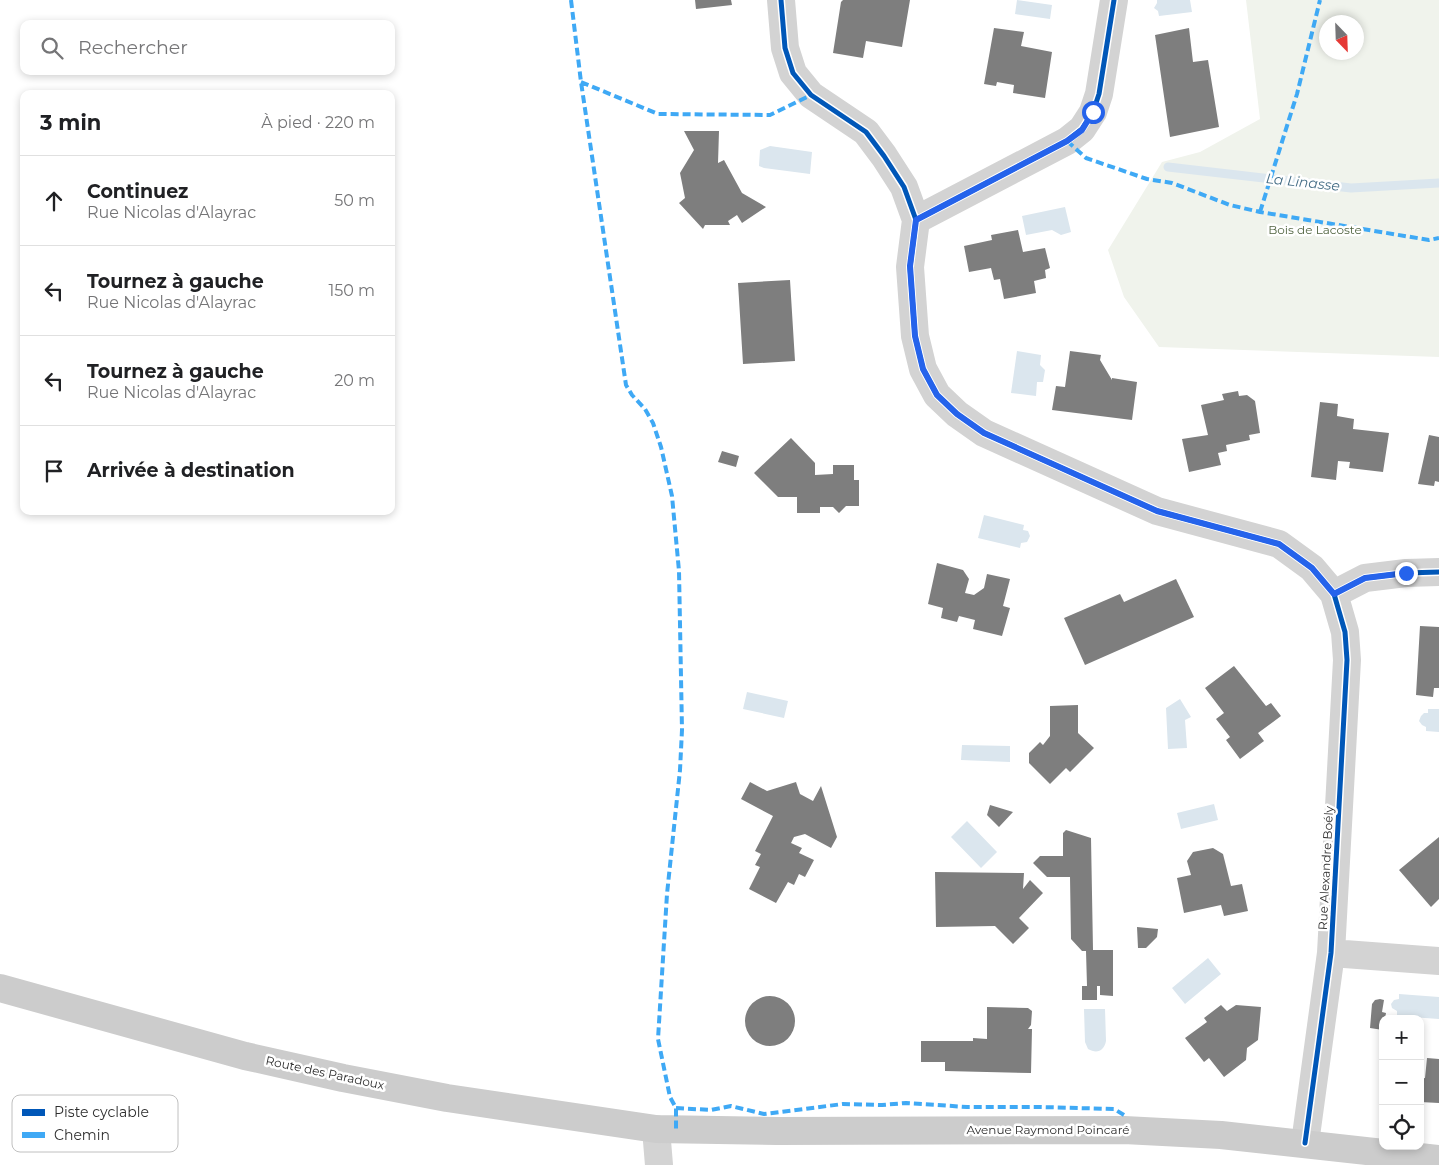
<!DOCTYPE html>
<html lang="fr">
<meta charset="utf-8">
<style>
body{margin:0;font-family:Montserrat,sans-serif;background:#f2f2f2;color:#202124}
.controls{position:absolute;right:15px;bottom:15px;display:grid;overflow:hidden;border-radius:10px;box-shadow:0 2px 8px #0003}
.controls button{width:45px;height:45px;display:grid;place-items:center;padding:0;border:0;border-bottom:1px solid #e0e0e0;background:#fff;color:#202124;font:25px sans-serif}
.compass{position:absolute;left:1319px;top:15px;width:45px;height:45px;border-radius:50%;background:#fff;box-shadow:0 2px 8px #0003;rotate:157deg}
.stop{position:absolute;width:15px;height:15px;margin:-11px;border:4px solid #2563eb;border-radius:50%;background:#fff}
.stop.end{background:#2563eb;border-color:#fff;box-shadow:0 1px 5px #0008}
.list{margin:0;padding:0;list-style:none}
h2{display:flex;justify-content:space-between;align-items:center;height:65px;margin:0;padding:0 20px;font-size:21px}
h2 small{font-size:16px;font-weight:400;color:#757577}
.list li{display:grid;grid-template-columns:32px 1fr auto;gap:15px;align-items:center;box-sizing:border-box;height:90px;padding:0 20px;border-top:1px solid #e0e0e0}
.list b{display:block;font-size:19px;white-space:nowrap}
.list p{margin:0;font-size:16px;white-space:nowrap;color:#757577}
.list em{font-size:16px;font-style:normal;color:#757577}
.icon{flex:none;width:28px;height:28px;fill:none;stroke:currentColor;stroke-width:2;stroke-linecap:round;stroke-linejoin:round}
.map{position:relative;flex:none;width:1439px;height:1165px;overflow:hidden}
.search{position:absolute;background:#fff;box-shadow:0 2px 8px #0003;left:20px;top:20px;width:375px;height:55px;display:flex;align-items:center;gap:12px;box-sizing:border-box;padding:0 18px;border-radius:10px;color:#757577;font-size:19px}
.panel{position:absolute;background:#fff;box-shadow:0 2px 8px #0003;left:20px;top:90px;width:375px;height:425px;border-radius:10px}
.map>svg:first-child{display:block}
</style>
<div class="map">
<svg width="1439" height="1165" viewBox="0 0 1439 1165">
<rect width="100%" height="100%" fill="#fff"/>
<path fill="#f0f3ec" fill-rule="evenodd" d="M1246 0H1439V357L1159 347 1124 297 1108 250 1162 162 1200 152 1260 119ZM1326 22H1356V52H1326Z"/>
<path fill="#dbe6ee" d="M1017 0 1052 5 1050 19 1015 14Z
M1157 0H1190L1192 12 1159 16 1158 11 1154 8 1157 3Z
M770 146 812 152 810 174 764 168 759 166 760 150Z
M1065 207 1071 232 1061 235 1052 230 1026 235 1022 216Z
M1017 351 1041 355 1040 365 1045 370 1043 382H1037L1036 396 1011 393Z
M984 515 1024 525 1023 530 1028 531 1030 536 1027 542 1021 543 1020 548 978 538Z
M747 692 788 701 784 718 743 709Z
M1180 699 1191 717 1185 720 1187 748 1168 749 1166 708Z
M1428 709H1439V732L1426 731V727L1422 725 1419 721 1421 716 1424 713H1428Z
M962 745 1010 746V762L961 760Z
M1214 804 1218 820 1181 829 1177 813Z
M967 821 997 852 981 868 951 837Z
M1208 958 1221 974 1185 1004 1172 988Z
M1399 994 1439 997V1019L1397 1016V1011L1392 1008 1391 1004 1394 1000 1399 999Z
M1084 1009H1105L1106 1041C1104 1051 1097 1054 1088 1049L1085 1042Z"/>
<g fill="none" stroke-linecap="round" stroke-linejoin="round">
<path stroke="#dbe6ee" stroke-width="9" d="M1168 167 1351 188 1439 183"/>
</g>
<path fill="#7e7e7e" d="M695 0H731L732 5 696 9Z
M843 0H910L902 47 866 41 863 58 833 53 841 2Z
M994 28 1024 32 1021 46 1052 52 1045 98 1013 93 1014 85 997 82 996 86 984 84Z
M1189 28 1193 62 1208 60 1219 127 1170 137 1155 35Z
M684 131H719L718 163 724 160 742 193 766 207 742 223 737 215 728 221 730 225H705L703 229 679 203 685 198 680 173 694 150Z
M1018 230 1023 252 1045 248 1050 268 1045 270 1046 278 1034 281 1036 293 1004 299 1000 279 994 280 991 268 969 272 964 246 992 240 991 235Z
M790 280 795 361 743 364 738 283Z
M1070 351 1101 355 1100 360 1112 380V378L1137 382 1132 420 1052 410 1056 386 1065 387Z
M1238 391 1239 396 1247 395 1255 401 1260 433 1249 435 1250 440 1226 445 1227 451 1218 453 1221 465 1189 472 1182 439 1208 435 1201 405 1224 400 1222 394Z
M1320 402 1338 404 1337 416 1354 419 1353 429 1389 433 1383 472 1349 468 1350 462 1338 461 1336 480 1311 477Z
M1429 435 1439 437V482L1435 481 1434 486 1418 484Z
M791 438 815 463V475L833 474V465H854V480H859V506H846L839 513 833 507H820V513H797V497H778L754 473Z
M722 451 739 456 736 467 718 462Z
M937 563 963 570 969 579 965 593 974 595 984 588 987 574 1010 579 1003 606 1010 608 1002 636 973 629 975 620 959 616 957 622 941 618 943 608 928 604Z
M1176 579 1194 617 1085 665 1064 618 1120 594 1124 602Z
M1420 626 1439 627V688H1434L1433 697 1416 695Z
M1234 666 1266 706 1271 703 1281 716 1258 733 1264 741 1240 759 1226 740 1230 737 1216 719 1224 713 1205 688Z
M1078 705V733L1094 748 1070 772 1066 768 1050 784 1029 763V753L1040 742 1043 745 1050 736V706Z
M750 782 767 791 796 782 800 794 813 801 821 786 837 837 831 848 805 834 794 837 791 843 802 848 799 853 814 860 805 877 799 874 794 885 788 882 776 903 749 889 760 867 755 865 761 854 755 851 773 816 741 799Z
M990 805 1013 812 999 827 987 815Z
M1066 830 1091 838 1093 950H1113V996L1100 995V986H1097V1000H1082V986H1087L1086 951H1082L1071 939 1070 877H1047L1033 863 1040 856H1063V833Z
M1439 837V899L1431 907 1399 870Z
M1213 848 1223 854 1231 886 1242 884 1248 911 1224 916 1221 905 1184 913 1177 878 1191 875 1187 861 1193 852Z
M935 872 1024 873 1023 889 1030 880 1043 893 1019 918 1029 928 1013 944 995 926 936 927Z
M1137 927 1158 929 1157 937 1146 948H1138Z
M745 1021a25 25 0 1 1 50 0a25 25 0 1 1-50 0Z
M1380 999 1384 1000 1382 1012 1386 1013 1385 1019H1383V1030L1370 1028 1372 1004 1375 1000Z
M1221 1005 1227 1011 1236 1005 1261 1007 1258 1040 1247 1048 1246 1060 1224 1077 1209 1058 1204 1062 1185 1038 1207 1022 1204 1018Z
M987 1007 1028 1008 1032 1011 1031 1025 1028 1029H1032L1031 1073 945 1071V1062H921V1041H973V1038L987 1039Z
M1427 1058 1439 1059V1103L1420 1102V1079L1425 1078Z"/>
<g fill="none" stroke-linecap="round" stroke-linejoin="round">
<path stroke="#d3d3d3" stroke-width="28" d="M781 0 785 48 793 73 811 95 866 132 884 156 904 187 916 220 910 267 915 336 923 369 937 395 957 414 984 433 1157 511 1279 544 1312 568 1334 594 1365 578 1406 573 1439 572
M916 220 1067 141 1082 129 1093 112 1099 94 1114 0
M1331 953 1439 961
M656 1129 659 1165
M1305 1143 1331 953 1347 660 1345 632 1334 594"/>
<path stroke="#ccc" stroke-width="28" d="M0 988 245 1056 343 1078 447 1098 656 1129 777 1131 1124 1130 1221 1135 1439 1159"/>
<path stroke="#3fa9f5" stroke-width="4" stroke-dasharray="8 4" stroke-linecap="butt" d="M571 0 581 82 626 385 632 395 645 409 653 423 661 447 672 496 679 571 682 730 680 770 667 894 658 1039 670 1097 676 1108V1129
M581 82 658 114 770 115 811 95
M1067 141 1086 158 1147 179 1172 183 1230 205 1260 212 1429 240 1439 238
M1260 212 1297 94 1320 0
M676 1108 711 1110 731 1106 764 1114 843 1104 882 1105 906 1103 967 1107H1040L1114 1109 1124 1115"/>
<g stroke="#fff" stroke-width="8">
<path id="cycleway" d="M781 0 785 48 793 73 811 95 866 132 884 156 904 187 916 220 910 267 915 336 923 369 937 395 957 414 984 433 1157 511 1279 544 1312 568 1334 594 1365 578 1406 573 1439 572
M916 220 1067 141 1082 129 1093 112 1099 94 1114 0
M1305 1143 1331 953 1347 660 1345 632 1334 594"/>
</g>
<use href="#cycleway" stroke="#0057b8" stroke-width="5"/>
</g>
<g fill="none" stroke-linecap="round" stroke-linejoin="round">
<path stroke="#2563eb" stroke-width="6" d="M1093 112 1082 130 1067 141 916 220 910 266 915 336 923 369 937 395 957 414 984 433 1157 511 1279 544 1312 568 1334 594 1365 578 1406 573"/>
</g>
<g text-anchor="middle" stroke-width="5" stroke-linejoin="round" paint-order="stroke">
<g font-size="12" fill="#516440" stroke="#fff">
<text x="1315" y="234">Bois de Lacoste</text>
</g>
<g font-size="12" fill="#2e2e2e" stroke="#fff">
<text transform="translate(1326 868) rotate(-87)" y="4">Rue Alexandre Boély</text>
<text transform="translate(325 1073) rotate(12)" y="4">Route des Paradoux</text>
<text x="1048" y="1134">Avenue Raymond Poincaré</text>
</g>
<g font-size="14" font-style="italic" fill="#456d86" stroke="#fff">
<text transform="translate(1303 182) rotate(6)" y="5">La Linasse</text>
</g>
</g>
<rect x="12" y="1095" width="166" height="57" rx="8" fill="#fff" stroke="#c0c0c0" stroke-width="1"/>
<rect x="22" y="1109" width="23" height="7" fill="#0057b8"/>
<rect x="22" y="1132" width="23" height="6" fill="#3fa9f5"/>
<g font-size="14" fill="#2e2e2e">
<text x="54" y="1117">Piste cyclable</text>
<text x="54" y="1140">Chemin</text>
</g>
</svg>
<div class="controls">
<button>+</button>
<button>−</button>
<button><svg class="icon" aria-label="locate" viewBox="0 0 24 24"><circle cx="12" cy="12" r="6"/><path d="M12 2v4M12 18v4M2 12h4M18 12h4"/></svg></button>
</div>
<svg class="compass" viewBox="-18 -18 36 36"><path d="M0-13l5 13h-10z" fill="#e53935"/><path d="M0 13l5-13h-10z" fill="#757577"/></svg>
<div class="stop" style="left:1093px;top:112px"></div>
<div class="stop end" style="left:1406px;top:573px"></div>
<div class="search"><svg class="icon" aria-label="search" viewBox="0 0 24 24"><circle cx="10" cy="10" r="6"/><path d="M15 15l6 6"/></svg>Rechercher</div>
<section class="panel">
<h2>3 min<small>À pied · 220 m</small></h2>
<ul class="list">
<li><svg class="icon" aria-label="ahead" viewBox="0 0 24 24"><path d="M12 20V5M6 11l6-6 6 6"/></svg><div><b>Continuez</b><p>Rue Nicolas d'Alayrac</p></div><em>50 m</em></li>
<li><svg class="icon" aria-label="left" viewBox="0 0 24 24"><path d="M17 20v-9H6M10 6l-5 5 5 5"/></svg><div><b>Tournez à gauche</b><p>Rue Nicolas d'Alayrac</p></div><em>150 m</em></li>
<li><svg class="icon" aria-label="left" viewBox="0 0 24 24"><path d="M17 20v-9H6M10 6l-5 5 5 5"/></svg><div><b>Tournez à gauche</b><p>Rue Nicolas d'Alayrac</p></div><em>20 m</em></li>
<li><svg class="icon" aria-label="arrive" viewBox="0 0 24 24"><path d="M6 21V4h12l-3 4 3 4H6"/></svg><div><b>Arrivée à destination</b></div></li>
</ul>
</section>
</div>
